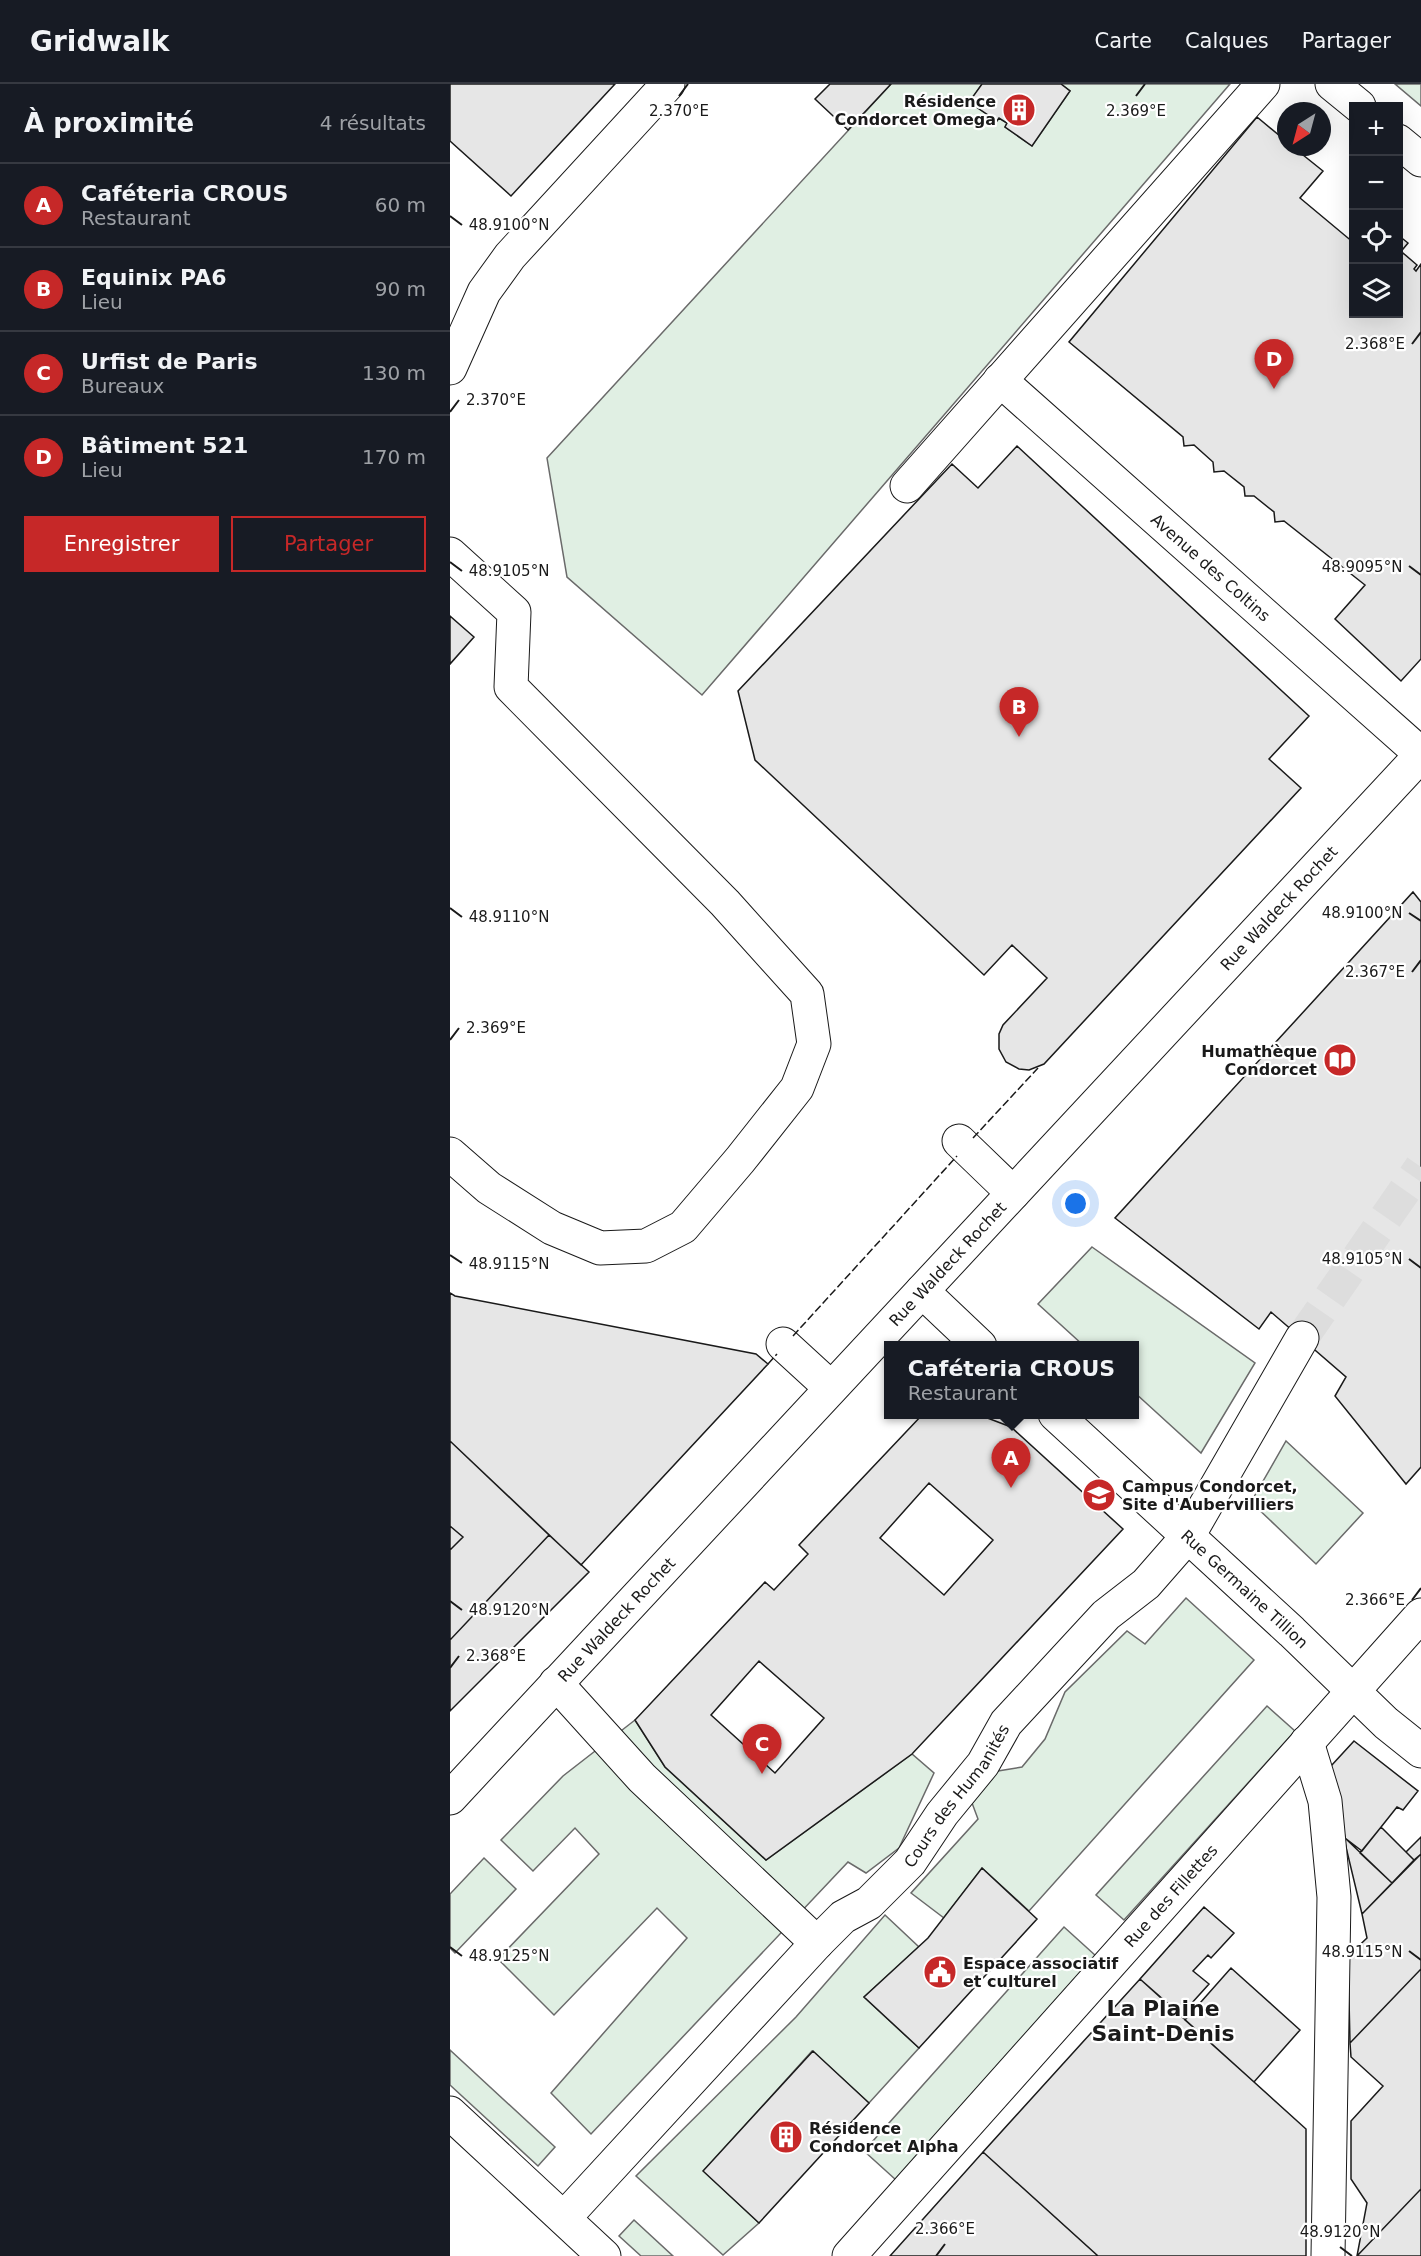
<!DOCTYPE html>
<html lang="fr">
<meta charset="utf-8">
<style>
body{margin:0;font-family:"DejaVu Sans",sans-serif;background:#20242c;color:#f1f3f6}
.controls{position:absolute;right:18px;top:18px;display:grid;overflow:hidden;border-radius:0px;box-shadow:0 6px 24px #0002}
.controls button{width:54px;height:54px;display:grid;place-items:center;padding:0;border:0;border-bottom:2px solid #363941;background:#171b24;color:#f1f3f6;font:30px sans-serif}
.compass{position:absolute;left:827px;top:18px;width:54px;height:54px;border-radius:50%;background:#171b24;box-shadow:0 6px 24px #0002;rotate:216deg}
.you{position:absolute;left:626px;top:1120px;width:21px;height:21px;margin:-15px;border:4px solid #fff;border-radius:50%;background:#1a73e8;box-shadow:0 0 0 9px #1a73e833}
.badge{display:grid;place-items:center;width:39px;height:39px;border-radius:50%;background:#c62828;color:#fff;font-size:20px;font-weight:700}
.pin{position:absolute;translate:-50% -50px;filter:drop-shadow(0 2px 3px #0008)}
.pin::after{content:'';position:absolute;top:32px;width:21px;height:18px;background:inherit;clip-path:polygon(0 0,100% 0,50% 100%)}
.popup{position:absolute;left:434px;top:1257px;width:255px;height:78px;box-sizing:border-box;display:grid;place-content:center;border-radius:0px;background:#171b24;filter:drop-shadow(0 2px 4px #0005);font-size:20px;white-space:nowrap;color:#9ea1a6}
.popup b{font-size:22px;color:#f1f3f6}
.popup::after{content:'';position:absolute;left:50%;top:100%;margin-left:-12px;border:12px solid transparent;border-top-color:#171b24}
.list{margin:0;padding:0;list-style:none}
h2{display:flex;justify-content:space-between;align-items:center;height:78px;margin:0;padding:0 24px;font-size:26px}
h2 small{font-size:20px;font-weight:400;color:#9ea1a6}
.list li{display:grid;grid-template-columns:39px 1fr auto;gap:18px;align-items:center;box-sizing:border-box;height:84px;padding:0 24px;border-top:2px solid #363941}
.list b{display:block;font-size:22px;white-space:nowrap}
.list p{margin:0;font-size:20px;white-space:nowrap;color:#9ea1a6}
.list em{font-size:20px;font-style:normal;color:#9ea1a6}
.actions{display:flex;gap:12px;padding:18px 24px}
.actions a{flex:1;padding:14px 0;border:2px solid #c62828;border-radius:0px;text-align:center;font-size:21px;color:#c62828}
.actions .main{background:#c62828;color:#fff}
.icon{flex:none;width:33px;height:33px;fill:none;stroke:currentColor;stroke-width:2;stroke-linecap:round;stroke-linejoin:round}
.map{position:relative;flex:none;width:971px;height:2172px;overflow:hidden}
header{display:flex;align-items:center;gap:36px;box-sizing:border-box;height:84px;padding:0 30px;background:#171b24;border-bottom:2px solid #363941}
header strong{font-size:28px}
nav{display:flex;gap:33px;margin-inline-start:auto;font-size:21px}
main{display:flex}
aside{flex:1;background:#171b24}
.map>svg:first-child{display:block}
</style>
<header>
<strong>Gridwalk</strong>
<nav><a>Carte</a><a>Calques</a><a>Partager</a></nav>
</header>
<main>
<aside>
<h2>À proximité<small>4 résultats</small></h2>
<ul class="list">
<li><span class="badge">A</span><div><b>Caféteria CROUS</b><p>Restaurant</p></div><em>60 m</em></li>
<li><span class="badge">B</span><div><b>Equinix PA6</b><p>Lieu</p></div><em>90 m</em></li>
<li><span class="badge">C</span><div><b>Urfist de Paris</b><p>Bureaux</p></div><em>130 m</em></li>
<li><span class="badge">D</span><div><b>Bâtiment 521</b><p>Lieu</p></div><em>170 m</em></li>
</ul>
<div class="actions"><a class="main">Enregistrer</a><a>Partager</a></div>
</aside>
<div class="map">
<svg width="971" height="2172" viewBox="0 0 971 2172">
<rect width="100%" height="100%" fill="#fff"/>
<path fill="#e0efe3" stroke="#6a6a6a" stroke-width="1.5" d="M441 0H532L520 18 546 37 549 34 557 39 555 43 582 62 620 7 611 0H780L252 611 117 493 97 374Z
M945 0H971V22Z
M642 1163 805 1279 751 1369 684 1308V1262L633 1261 588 1220Z
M836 1357 913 1429 866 1480 801 1418Z
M736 1514 804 1576 579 1827 532 1784 494 1834 461 1809 528 1735 522 1719 548 1687 572 1683 595 1655 615 1608 677 1547 695 1560Z
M817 1622 845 1647 674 1836 646 1811Z
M185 1636 215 1683 316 1776 462 1670 484 1689 449 1764 416 1789 398 1778 141 2050 101 2009 237 1854 207 1824 104 1931 48 1875 149 1770 125 1744 83 1787 51 1756 113 1692Z
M34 1774 66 1805 5 1869 0 1864V1810Z
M435 1831 469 1863 414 1913 469 1964 419 2019 362 1967 254 2087 309 2139 273 2171 186 2092 346 1933Z
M614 1843 646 1872 446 2096 414 2067Z
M0 1966 105 2063 88 2082 0 2001Z
M184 2136 223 2172H191L169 2152Z"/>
<path fill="#e6e6e6" stroke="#1a1a1a" stroke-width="1.5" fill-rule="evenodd" d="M0 0H165L61 112 0 57Z
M380 0H441L398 46 365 15Z
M532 0H611L620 7 582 62 555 43 557 39 549 34 547 37 519 18Z
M807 33 836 57V63H843L873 87 850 114 904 159V230H948V172L950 173 953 169 967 181 964 185 966 187 971 180V575L951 597 885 535 915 501 834 437 825 438 824 428 804 412H795L794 403 774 387 764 388 763 378 744 361 734 362 733 353 619 258Z
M948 151 958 159 948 171Z
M567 362 859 632 819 675 851 704 594 980 579 986 569 985 556 978 549 965V950L553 941 597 894 562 861 534 891 305 676 288 607 502 380 528 404Z
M0 532 24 553 0 580Z
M963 808 971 818V1383L956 1400 885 1312 896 1293 821 1228 809 1245 665 1134Z
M0 1209 5 1212 306 1270 318 1280 131 1481 0 1357Z
M473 1330H527L561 1343 673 1445 462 1670 316 1776 215 1683 185 1636 315 1498 324 1506 358 1470 349 1461ZM479 1399 543 1456 494 1511 430 1454ZM309 1577 374 1634 325 1689 261 1631Z
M0 1357 99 1451 0 1556V1466L13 1453 0 1442Z
M0 1442 13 1453 0 1466Z
M99 1451 139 1488 0 1627V1556Z
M904 1657 968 1707 953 1726 947 1723 912 1767 895 1754 881 1682Z
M931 1743 964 1776 942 1799 910 1769Z
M971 1753V1770L964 1776 956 1768Z
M895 1754 942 1799 912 1830 895 1759Z
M971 1770V1885L900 1959 898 1872 917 1854 912 1830Z
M532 1784 587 1835 469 1964 414 1913 478 1854Z
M754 1823 784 1849 761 1874 758 1871 743 1887 759 1900 731 1931 690 1895Z
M781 1884 850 1946 804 1998 735 1936Z
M971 1885V2105L907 2172 917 2119 901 2095V2037L933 2002 901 1973 900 1959Z
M690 1895 856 2045V2172H648L533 2068Z
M363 1967 419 2019 309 2139 253 2087Z
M533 2068 648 2172H440Z
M971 2105V2172H907Z"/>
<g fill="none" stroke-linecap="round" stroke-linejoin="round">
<path stroke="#ddd" stroke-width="33" stroke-dasharray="33 16" stroke-linecap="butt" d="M852 1254 971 1083"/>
<g stroke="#1a1a1a" stroke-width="35">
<g id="minor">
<path d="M882 0 909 22"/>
<path d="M948 57 971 76"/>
<path d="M0 284 34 208 60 172 218 0"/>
<path id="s1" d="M550 296 971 670"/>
<path d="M457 402 813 0"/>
<path d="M0 470 64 528 61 603 275 819 357 910 364 960 347 1004 290 1076 233 1143 196 1162 150 1164 102 1144 39 1104 0 1070"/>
<path d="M509 1057 563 1109"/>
<path d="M472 1207 530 1262"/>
<path d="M333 1260 381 1304"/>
<path id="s2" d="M605 1330 842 1548 936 1639 971 1667"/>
<path d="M106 1599 192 1694 367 1859"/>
<path d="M857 1658 875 1717 884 1813 878 2172"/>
<path id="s3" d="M0 1714 971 671"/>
<path d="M0 2029 154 2172"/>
<path id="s4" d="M114 2134 367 1859 393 1833 419 1819 460 1778 492 1730 533 1680 556 1639 656 1531 696 1500 738 1452 852 1254"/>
<path id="s5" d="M399 2172 971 1531"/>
</g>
</g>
<use href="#minor" stroke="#fff" stroke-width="33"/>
<path stroke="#1a1a1a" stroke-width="1.5" stroke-dasharray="8 3" stroke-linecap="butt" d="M523 1054 588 984
M343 1252 507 1072
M318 1280 327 1270"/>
</g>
<path fill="none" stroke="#1a1a1a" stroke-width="2" d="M229 12 238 0M686 12 695 0M0 132 12 141M962 260 971 248M0 328 9 316M0 478 12 487M959 482 971 491M0 824 12 833M959 829 971 837M962 888 971 876M0 956 9 944M0 1171 12 1179M959 1175 971 1184M962 1516 971 1504M0 1517 12 1526M0 1584 9 1572M0 1863 12 1872M959 1867 971 1876M890 2163 902 2172M486 2172 495 2160"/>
<defs>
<g id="building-disc" transform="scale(1.725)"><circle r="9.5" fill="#c62828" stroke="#fff"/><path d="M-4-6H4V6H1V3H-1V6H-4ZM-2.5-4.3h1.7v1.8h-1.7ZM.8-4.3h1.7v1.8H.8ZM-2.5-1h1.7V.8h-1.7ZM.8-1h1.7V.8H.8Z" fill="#fff"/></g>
<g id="library-disc" transform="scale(1.725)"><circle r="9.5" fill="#c62828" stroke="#fff"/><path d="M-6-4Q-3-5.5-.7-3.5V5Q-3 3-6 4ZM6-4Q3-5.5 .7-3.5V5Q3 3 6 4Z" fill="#fff"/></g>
<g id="university-disc" transform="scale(1.725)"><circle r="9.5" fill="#c62828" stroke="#fff"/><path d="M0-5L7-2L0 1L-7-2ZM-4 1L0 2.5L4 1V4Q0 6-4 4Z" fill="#fff"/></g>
<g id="civic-disc" transform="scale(1.725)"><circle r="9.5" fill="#c62828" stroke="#fff"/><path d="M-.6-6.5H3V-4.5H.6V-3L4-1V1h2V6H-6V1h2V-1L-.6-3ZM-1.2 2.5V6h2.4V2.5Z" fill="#fff"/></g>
</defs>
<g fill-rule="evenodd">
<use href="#building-disc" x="569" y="26"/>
<use href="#library-disc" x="890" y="976"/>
<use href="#university-disc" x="649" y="1411"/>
<use href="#civic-disc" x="490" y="1888"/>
<use href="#building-disc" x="336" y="2053"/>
</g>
<g text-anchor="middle" stroke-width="4.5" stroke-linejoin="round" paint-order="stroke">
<g font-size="16" font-weight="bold" fill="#1a1a1a" stroke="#fff" text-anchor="start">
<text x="546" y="23" text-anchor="end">Résidence<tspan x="546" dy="18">Condorcet Omega</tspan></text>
<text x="867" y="973" text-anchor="end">Humathèque<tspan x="867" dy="18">Condorcet</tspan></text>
<text x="672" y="1408">Campus Condorcet,<tspan x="672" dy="18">Site d'Aubervilliers</tspan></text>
<text x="513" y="1885">Espace associatif<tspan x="513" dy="18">et culturel</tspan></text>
<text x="359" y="2050">Résidence<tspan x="359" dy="18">Condorcet Alpha</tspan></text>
</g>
<g font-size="16" fill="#1a1a1a" stroke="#fff">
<text dy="6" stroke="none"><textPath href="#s1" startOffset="282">Avenue des Coltins</textPath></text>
<text dy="6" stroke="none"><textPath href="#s3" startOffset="1216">Rue Waldeck Rochet</textPath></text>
<text dy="6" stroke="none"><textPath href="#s3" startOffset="730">Rue Waldeck Rochet</textPath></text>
<text dy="6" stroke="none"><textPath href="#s2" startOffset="258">Rue Germaine Tillion</textPath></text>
<text dy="6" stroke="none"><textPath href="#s3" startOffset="244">Rue Waldeck Rochet</textPath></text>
<text dy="6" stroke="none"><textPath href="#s4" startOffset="579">Cours des Humanités</textPath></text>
<text dy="6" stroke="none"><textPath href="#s5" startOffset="483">Rue des Fillettes</textPath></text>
</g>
<g font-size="22" font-weight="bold" fill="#1a1a1a" stroke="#fff">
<text x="713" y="1932">La Plaine<tspan x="713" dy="25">Saint-Denis</tspan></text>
</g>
</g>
<g font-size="15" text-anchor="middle" fill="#1a1a1a" stroke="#fff" stroke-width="4.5" stroke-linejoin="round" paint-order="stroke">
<text x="686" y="32">2.369°E</text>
<text x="229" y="32">2.370°E</text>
<text x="59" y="146">48.9100°N</text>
<text x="925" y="265">2.368°E</text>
<text x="46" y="321">2.370°E</text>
<text x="912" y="488">48.9095°N</text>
<text x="59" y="492">48.9105°N</text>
<text x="912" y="834">48.9100°N</text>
<text x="59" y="838">48.9110°N</text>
<text x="925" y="893">2.367°E</text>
<text x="46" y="949">2.369°E</text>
<text x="912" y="1180">48.9105°N</text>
<text x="59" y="1185">48.9115°N</text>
<text x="925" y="1521">2.366°E</text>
<text x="59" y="1531">48.9120°N</text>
<text x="46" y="1577">2.368°E</text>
<text x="912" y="1873">48.9115°N</text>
<text x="59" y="1877">48.9125°N</text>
<text x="495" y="2150">2.366°E</text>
<text x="890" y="2153">48.9120°N</text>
</g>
</svg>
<div class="controls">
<button>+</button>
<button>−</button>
<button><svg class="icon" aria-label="locate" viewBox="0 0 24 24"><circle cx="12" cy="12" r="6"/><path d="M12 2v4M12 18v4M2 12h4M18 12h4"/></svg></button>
<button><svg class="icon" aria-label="layers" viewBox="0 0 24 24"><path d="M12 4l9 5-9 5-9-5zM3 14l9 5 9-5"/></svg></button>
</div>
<svg class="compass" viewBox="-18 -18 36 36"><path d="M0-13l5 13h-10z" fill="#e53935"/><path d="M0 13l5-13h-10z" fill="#9ea1a6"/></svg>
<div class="you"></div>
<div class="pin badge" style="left:561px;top:1404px">A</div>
<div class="popup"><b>Caféteria CROUS</b>Restaurant</div>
<div class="pin badge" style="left:569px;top:653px">B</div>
<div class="pin badge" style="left:312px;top:1690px">C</div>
<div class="pin badge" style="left:824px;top:305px">D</div>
</div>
</main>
